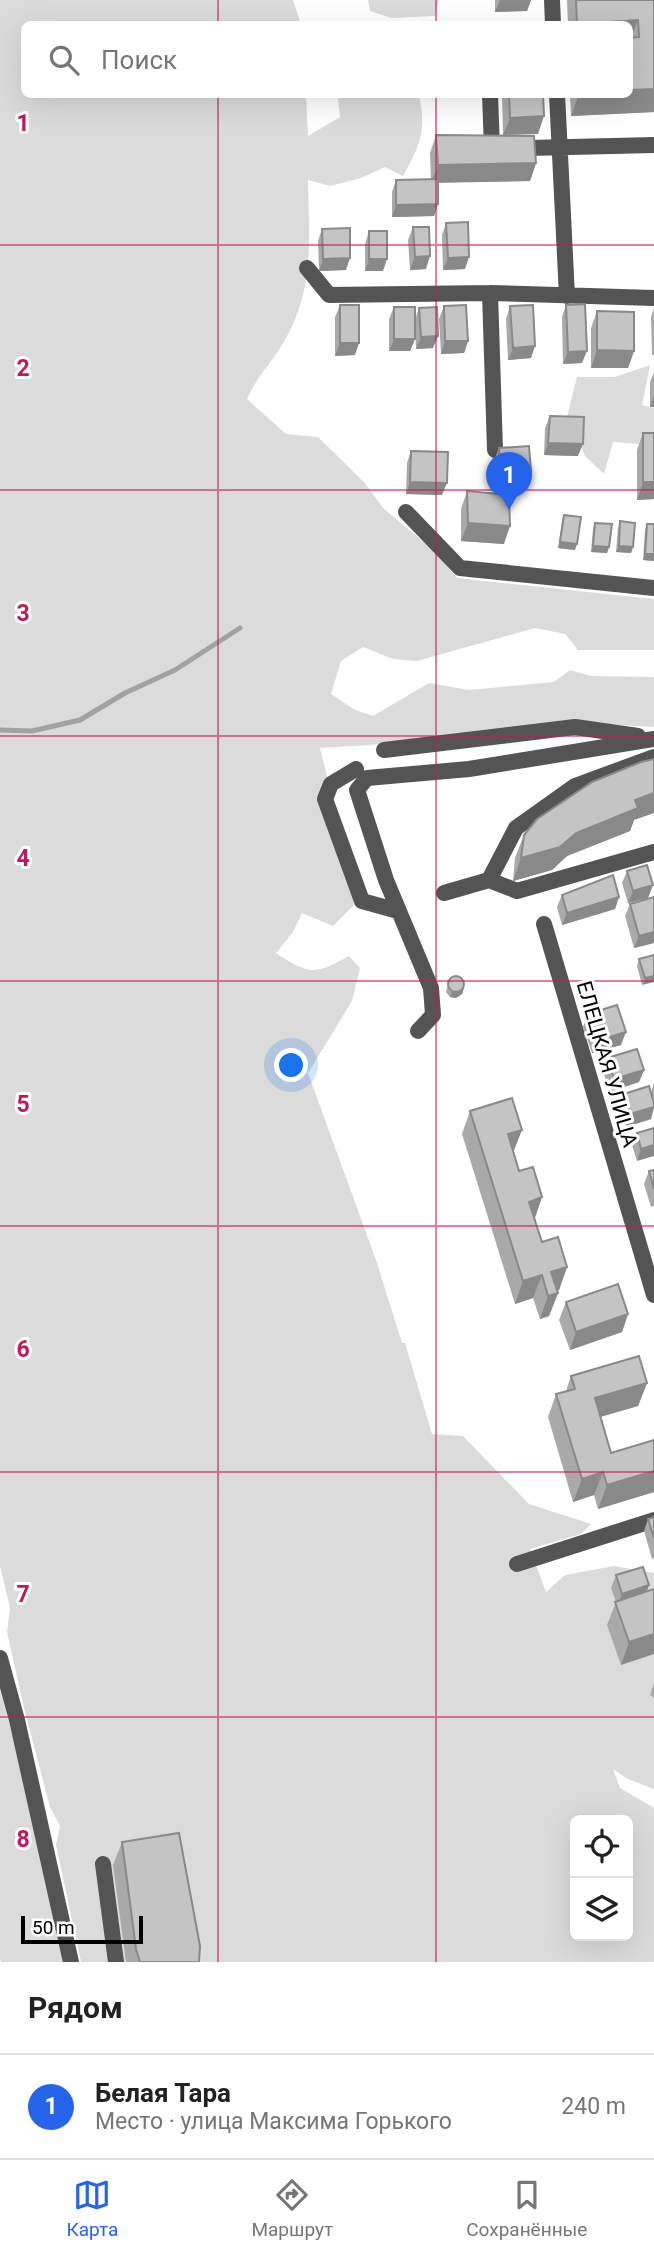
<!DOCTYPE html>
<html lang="ru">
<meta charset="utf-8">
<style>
body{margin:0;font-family:Roboto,sans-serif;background:#f2f2f2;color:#222}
.controls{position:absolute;right:21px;bottom:21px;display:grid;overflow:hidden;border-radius:10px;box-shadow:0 7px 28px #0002}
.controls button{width:63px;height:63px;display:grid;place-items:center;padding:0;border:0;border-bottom:2px solid #e0e0e0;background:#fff;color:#222;font:35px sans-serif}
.scale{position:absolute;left:21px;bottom:18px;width:122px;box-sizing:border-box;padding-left:7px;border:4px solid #000;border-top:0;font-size:19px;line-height:24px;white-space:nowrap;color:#000;-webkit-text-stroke:5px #fff;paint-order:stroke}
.you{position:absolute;left:292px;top:1066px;width:24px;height:24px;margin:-18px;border:5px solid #fff;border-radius:50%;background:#1a73e8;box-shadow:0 0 0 10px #1a73e833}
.badge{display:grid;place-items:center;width:46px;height:46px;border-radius:50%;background:#2563eb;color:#fff;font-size:23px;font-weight:700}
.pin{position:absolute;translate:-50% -58px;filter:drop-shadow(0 2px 4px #0008)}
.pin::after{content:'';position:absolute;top:37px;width:24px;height:21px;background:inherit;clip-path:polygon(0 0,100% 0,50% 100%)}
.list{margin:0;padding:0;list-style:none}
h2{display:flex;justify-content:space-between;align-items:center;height:91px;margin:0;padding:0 28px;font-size:30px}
h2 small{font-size:23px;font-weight:400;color:#767676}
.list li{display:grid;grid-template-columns:46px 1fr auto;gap:21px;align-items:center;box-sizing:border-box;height:105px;padding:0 28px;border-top:2px solid #e0e0e0}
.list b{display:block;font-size:26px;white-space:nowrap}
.list p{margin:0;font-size:23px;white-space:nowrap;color:#767676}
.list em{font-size:23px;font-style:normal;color:#767676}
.icon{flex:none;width:38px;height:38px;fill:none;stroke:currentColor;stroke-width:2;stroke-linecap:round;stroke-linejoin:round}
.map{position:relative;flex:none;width:654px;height:1962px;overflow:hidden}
.search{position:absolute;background:#fff;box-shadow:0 7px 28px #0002;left:21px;right:21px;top:21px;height:77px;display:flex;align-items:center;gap:18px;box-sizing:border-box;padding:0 24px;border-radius:10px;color:#767676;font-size:26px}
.sheet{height:196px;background:#fff}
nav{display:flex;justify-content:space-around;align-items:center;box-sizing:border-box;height:98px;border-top:2px solid #e0e0e0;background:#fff;font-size:19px;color:#767676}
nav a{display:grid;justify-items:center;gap:4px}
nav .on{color:#2563eb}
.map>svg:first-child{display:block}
</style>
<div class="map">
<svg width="654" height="1962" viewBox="0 0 654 1962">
<rect width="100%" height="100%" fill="#fff"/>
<path fill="#dbdbdb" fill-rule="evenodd" d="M0 0H293L301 24H24V94L306 95 308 136 340 117 338 98 330 95H419C427 131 420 145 403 176L385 167 361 178 330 186 308 180C309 238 315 288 285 340 273 361 257 376 247 399L286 434 318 437 365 483 383 508 432 549 457 578 654 599V650H578L565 634 535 628 417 661 393 659 363 647 341 661 331 694 355 710 373 716 429 683 469 690 554 682 570 670 591 676 654 677V727L567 722 371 745 320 748 358 901 333 926 302 913 293 932 276 953C309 975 315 975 349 956L360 968 352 1001 308 1073 376 1260 402 1343H405L432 1434 463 1436 529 1504 591 1524 581 1534 530 1549 546 1592 565 1575 614 1566 654 1573V1789L628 1779 613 1769 620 1788 654 1808V1962H81L56 1845 60 1826 50 1807 24 1708 7 1632 10 1608 0 1566ZM575 1820H628V1936H575Z
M368 0H439L435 16 391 18 370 11Z
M650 365 642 405 654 408V445L613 442 604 474 585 456 567 417 577 377H615Z
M0 1690 32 1805 64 1962H1L0 1958Z"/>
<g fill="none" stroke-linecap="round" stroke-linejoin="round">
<path stroke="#a2a2a2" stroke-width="5" d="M0 730 32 731 80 720 125 693 175 670 240 628"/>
<path stroke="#545454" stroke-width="16" d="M552 0 553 24
M490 94 492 149 654 145
M557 94 567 296
M307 268 329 295 490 293 654 298
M490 293 495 450
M406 512 460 568 654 588
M384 750 575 727 638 736
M654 757 575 786 516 828 489 880 517 891 654 852
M356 769 331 784 325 799 362 901 398 911
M444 893 489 880
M544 924 654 1295
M418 1031 433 1015 431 988 386 880 357 790 367 778 469 769 654 739
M517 1564 654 1520
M0 1658 17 1720 71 1962
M103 1864 116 1962"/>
</g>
<path fill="#a9a9a9" d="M495 0H531L527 11 495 12Z
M567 0H654V112L571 116 570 94H629V24H568Z
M502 94H543L538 134 503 135Z
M436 135 536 163 530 181 438 182V204L434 216 392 217V192L396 180 431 179 430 153Z
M446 223 465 269 443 270 442 235Z
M413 227 426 269 410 270 408 240Z
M322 229 346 270 319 271 318 241Z
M369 231 383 271H365V244Z
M340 305 355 355 335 356V317Z
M566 305 582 363 563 364 562 317Z
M444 306 468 341 464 353 441 354 439 319Z
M510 306 531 358 508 360 506 319Z
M394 307 415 339 410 351H389V319Z
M419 308 433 348 416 349 415 320Z
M654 308V355H652L651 317Z
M597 311 634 351 628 368H591V328Z
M654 372V407H650V382Z
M550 416 578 456 544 455 545 428Z
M643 433 654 499 637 500V450Z
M499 448 526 483 496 485 494 460Z
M411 451 442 495 406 494 407 463Z
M467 491 504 544 461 541V509Z
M564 515 575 550 558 548 562 521Z
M620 521 633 547 631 553 616 552 618 528Z
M595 523 609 547 607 553 591 552 593 529Z
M647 524H654V561L643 560 645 530Z
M634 820 630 831 567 856 552 870 513 881 515 858 524 835Z
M627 871 653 885 648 898 628 903 622 883Z
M562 895 619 897 615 909 562 925 557 907Z
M654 897V943L634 948 625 916 630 904Z
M654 955 642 985 637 966 639 959Z
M449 980 464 988 462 994 456 998 450 997 446 992Z
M588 1014 621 1045 592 1053 583 1027Z
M607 1058 644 1070 639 1082 609 1092 603 1070Z
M654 1083V1107L651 1119 626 1127 619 1106 624 1094 651 1092Z
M470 1111 513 1152 519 1171 542 1197 534 1219 542 1242 567 1267 559 1290 557 1291 558 1293 549 1316 540 1319 533 1298 515 1304 462 1134Z
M654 1128 637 1161 632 1145 637 1133Z
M654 1170V1206L651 1207 644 1184 649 1171Z
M566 1302 628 1314 622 1332 570 1350 559 1320Z
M571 1376 647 1383 638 1406 600 1417 611 1453 654 1440V1492L598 1509 594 1495 573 1502 548 1417 556 1394 566 1391Z
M654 1517V1558L652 1559 644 1531 648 1519Z
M616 1575 649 1585 647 1592 654 1589 621 1665 607 1625 616 1602 611 1588Z
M654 1683V1698L650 1695Z
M122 1842 199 1962H126L113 1865Z"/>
<path fill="#898989" d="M500 0H531L527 11 495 12Z
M638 20 629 43V24H577Z
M654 89V112L571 116 579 94H629V90Z
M544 116 538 134 503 135 510 118Z
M536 163 530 181 431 183 438 165Z
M438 204 434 216 392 217 396 205Z
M430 256 426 269 410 270 415 257Z
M469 257 465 269 443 270 448 258Z
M350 258 346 270 319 271 323 259Z
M369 259H387L383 271H365Z
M438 336 433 348 416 349 421 337Z
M394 339H415L410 351H389Z
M445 341H468L464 353 441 354Z
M340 343H359L355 355 335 356Z
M535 346 531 358 508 360 513 348Z
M597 350 634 351 628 368H591Z
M587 351 582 363 563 364 568 352Z
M654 395V407H650Z
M548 443 583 444 578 456 544 455Z
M531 471 526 483 496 485 501 473Z
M410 482 447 483 442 495 406 494Z
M643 482H654V499L637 500Z
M468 523 510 526 504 544 461 541Z
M560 542 577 544 575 550 558 548Z
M593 546 609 547 607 553 591 552Z
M619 546 633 547 631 553 616 552Z
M645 554H654V561L643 560Z
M654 793V813L634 820 630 831 567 856 552 870 513 881 521 858 576 833 635 800Z
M653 885 648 898 628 903 633 891Z
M619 897 615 909 562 925 567 913Z
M654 932V943L634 948 639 936Z
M654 976V982L642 985 645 978Z
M464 988 462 994 456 998 450 997 452 991Z
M626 1032 621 1045 592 1053 596 1041Z
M644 1070 639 1082 609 1092 614 1079Z
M654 1107 651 1119 626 1127 630 1114Z
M522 1130 513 1153 508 1134Z
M654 1145V1156L637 1161 641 1149Z
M542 1197 534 1221 529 1202Z
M567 1267 559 1290 548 1294 551 1272Z
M542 1275 533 1298 515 1304 523 1281Z
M558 1293 549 1316 540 1319 548 1296Z
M628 1314 622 1332 570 1350 576 1332Z
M647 1383 638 1406 586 1421 595 1398Z
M654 1471V1492L598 1509 607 1485Z
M603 1472 594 1495 573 1502 582 1479Z
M649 1585 644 1597 618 1606 622 1594Z
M654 1634V1654L621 1665 629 1642Z"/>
<path fill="#c4c4c4" stroke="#898989" stroke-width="2" d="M576 0H654V89L629 90V38L639 37 638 20 577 24Z
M509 94H543L544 116 510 118Z
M436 135 534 136 536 163 438 165Z
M438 179V204L396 205V180Z
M468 222 469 257 448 258 446 223Z
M413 227H429L430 256 415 257Z
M350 228V258L323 259 322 229Z
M369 231H387V259H369Z
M585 304 587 351 568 352 566 305Z
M340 305H359V343H340Z
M466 305 468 341H445L444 306Z
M533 305 535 346 513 348 510 306Z
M394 307H415V339H394Z
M437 307 438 336 421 337 419 308Z
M597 311 634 312V351L597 350Z
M550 416 584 417 583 444 548 443Z
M643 433H654V482H643Z
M529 446 531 471 501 473 499 448Z
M411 451 448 452 447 483 410 482Z
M467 491 509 495 510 526 468 523Z
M564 515 581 517 577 544 560 542Z
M620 521 635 523 633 547 619 546Z
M595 523 612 524 609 547 593 546Z
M647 524H654V554H645Z
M654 759V793L635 800 638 808 576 833 560 847 521 858 524 835 537 819 592 782 641 762Z
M647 865 653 885 633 891 627 871Z
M613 875 619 897 567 913 562 895Z
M654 897V932L639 936 630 904Z
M654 955V976L645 978 639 959Z
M448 984a8 8 0 1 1 16 0a8 8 0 1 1-16 0Z
M617 1005 626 1032 596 1041 588 1014Z
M637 1049 644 1070 614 1079 607 1058Z
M649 1086 654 1103V1107L630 1114 624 1094Z
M512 1098 522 1130 508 1134 519 1171 533 1167 542 1197 529 1202 542 1242 558 1237 567 1267 551 1272 558 1293 548 1296 542 1275 523 1281 470 1111Z
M654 1128V1145L641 1149 637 1133Z
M654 1170V1189L649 1171Z
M618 1284 628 1314 576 1332 566 1302Z
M639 1356 647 1383 595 1398 611 1453 654 1440V1471L607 1485 603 1472 582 1479 556 1394 575 1389 571 1376Z
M654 1517V1538L648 1519Z
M643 1567 649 1585 622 1594 616 1575Z
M654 1589V1634L629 1642 615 1602Z
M179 1833 200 1946 199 1962H140L136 1949 122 1842Z"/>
<path fill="none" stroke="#c2185b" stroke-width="2" stroke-opacity="0.55" d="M218 0V24M436 0V24M218 94V1962M436 94V1962M0 245H654M0 490H654M0 736H654M0 981H654M0 1226H654M0 1472H654M0 1717H654"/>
<g text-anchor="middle" stroke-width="6" stroke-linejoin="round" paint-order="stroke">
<g font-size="21" fill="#000" stroke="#fff">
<text transform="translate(607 1064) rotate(74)" y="7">ЕЛЕЦКАЯ УЛИЦА</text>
</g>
</g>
<g font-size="23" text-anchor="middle" font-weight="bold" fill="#c2185b" stroke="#fff" stroke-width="6" stroke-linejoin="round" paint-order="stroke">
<text x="23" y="131">1</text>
<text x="23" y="376">2</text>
<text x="23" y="621">3</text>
<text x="23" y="866">4</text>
<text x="23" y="1112">5</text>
<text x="23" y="1357">6</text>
<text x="23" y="1602">7</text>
<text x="23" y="1847">8</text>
</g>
</svg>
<div class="controls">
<button><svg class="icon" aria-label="locate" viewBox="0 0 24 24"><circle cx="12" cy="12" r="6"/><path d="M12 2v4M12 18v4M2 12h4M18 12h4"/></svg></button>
<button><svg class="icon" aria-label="layers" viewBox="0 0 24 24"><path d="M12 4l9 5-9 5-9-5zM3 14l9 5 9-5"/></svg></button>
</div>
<div class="scale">50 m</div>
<div class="you"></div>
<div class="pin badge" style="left:509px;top:510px">1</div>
<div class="search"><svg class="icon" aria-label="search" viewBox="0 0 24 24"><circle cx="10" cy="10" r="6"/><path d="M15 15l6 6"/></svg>Поиск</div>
</div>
<section class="sheet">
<h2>Рядом<small></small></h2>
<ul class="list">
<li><span class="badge">1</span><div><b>Белая Тара</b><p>Место · улица Максима Горького</p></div><em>240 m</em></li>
</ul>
</section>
<nav>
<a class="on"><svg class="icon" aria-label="map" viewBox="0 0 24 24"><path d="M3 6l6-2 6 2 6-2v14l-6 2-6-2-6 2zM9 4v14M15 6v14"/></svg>Карта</a>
<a><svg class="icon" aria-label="directions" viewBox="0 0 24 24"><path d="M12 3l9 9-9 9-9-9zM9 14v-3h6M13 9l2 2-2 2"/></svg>Маршрут</a>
<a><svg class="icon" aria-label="saved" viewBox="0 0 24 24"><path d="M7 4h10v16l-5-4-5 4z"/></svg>Сохранённые</a>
</nav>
